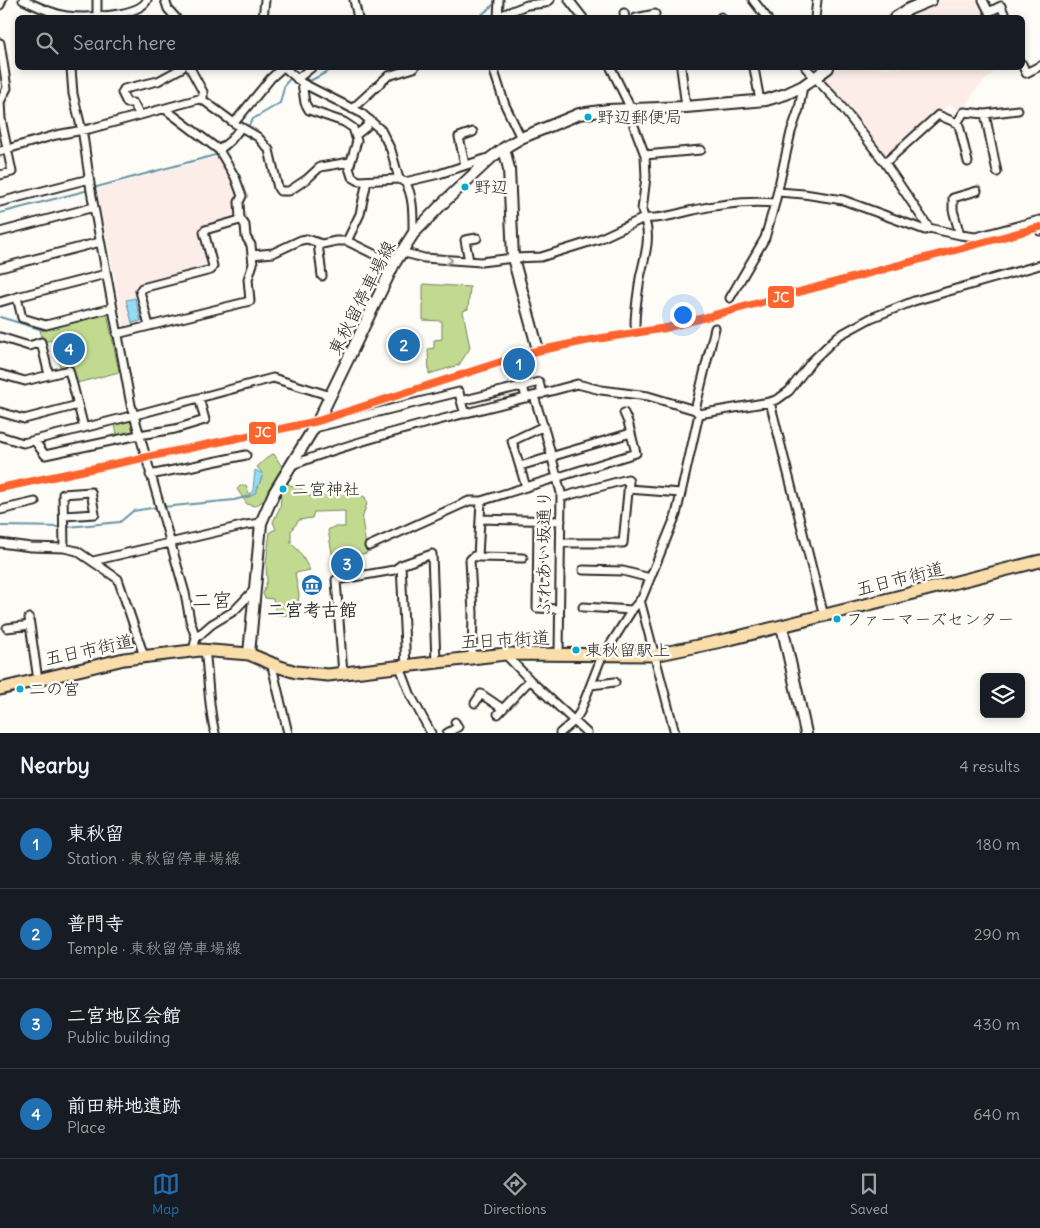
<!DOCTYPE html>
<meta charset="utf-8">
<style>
body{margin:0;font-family:Delius,"Klee One",sans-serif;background:#20242c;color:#f1f3f6}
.controls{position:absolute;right:15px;bottom:15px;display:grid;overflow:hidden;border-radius:8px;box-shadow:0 2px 8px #0003}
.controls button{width:45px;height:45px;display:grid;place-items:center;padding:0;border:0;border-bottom:1px solid #363941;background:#171b24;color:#f1f3f6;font:25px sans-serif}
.you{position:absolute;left:682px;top:314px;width:18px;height:18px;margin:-12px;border:4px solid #fff;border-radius:50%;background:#1a73e8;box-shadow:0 0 0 8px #1a73e833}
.badge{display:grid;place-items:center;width:32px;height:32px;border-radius:50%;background:#1f6fb2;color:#fff;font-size:16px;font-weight:700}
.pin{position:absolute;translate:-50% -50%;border:2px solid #fff;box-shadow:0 1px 5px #0006}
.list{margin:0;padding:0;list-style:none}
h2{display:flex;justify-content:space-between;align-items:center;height:65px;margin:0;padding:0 20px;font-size:21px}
h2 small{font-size:16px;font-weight:400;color:#9ea1a6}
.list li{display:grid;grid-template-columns:32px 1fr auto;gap:15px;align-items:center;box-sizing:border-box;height:90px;padding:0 20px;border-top:1px solid #363941}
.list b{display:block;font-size:19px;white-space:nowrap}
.list p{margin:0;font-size:16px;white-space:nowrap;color:#9ea1a6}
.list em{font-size:16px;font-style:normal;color:#9ea1a6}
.icon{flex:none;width:28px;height:28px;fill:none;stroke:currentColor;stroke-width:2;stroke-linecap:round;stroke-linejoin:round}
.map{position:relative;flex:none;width:1040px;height:733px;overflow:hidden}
.search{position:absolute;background:#171b24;box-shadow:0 2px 8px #0003;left:15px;right:15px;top:15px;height:55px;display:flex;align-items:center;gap:12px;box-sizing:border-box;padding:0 18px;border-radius:8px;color:#9ea1a6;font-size:19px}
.sheet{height:425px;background:#171b24}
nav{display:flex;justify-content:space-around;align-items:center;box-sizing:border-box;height:70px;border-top:1px solid #363941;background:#171b24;font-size:14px;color:#9ea1a6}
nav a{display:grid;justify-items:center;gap:2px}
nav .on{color:#1f6fb2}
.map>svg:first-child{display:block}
</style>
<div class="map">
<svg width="1040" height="733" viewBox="0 0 1040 733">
<rect width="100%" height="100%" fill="#fdfcf7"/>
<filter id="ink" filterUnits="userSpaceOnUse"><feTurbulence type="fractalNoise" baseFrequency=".02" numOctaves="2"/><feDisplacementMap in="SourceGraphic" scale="10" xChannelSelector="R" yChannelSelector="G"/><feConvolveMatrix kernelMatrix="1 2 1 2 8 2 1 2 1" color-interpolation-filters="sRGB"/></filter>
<g filter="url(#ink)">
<path fill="#fcede8" d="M940 0H979L988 16 998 11H1001L1004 18H903Z
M836 68H997L974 92 961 112 949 104 885 159 824 79V77Z
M220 156 232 179 239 196 238 219 201 229 210 266 208 269 136 287 146 322 144 324 125 329 97 189Z"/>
<path fill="#c1da90" stroke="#76825e" d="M423 284 470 287 468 309 463 311 470 348 459 365 429 374 428 349 434 348V340L442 339V321L423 320Z
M107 313 119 372 77 383 72 367 61 370 53 340 43 342 40 330Z
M128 420 131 423 133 432 117 436 115 424Z
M274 454 282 467 280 479 292 486H298L309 496H322L339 487 365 497 367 503 362 519 367 553 336 559 332 553 328 530 333 527H345V511L314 512 312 518 299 520 291 531V543L299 551 310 570 295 573 299 595 297 609C290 615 285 617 276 614L273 599 265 598 263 594 267 581 266 563 270 532 276 529 273 522 280 507 281 498 272 491 269 497 255 506 247 504 237 489 240 486 246 485 250 496 256 492 263 474 257 467 270 455Z"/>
<path fill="#94dcf6" stroke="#6a95a5" d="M135 298 141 321 132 323 126 300Z
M255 470 263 474 256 492 250 497 249 495 253 490Z"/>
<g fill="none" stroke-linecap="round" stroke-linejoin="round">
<path stroke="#6a95a5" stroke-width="2" d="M478 18 493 5
M304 77 310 81 334 68
M249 125 253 119 280 103 285 84 289 80
M227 150 242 134
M93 188 219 154
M0 213 89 190
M0 317 43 330 52 328
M163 507 234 500 250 496
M0 526 68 527 120 522 133 511 158 507"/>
<g stroke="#2b2b2b" stroke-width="11">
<path id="street" d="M23 0C37 6 52 14 67 16 84 18 139 17 147 0
M97 0V16
M165 0 168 9 176 18
M354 0 358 18
M569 0 583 18
M753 0 767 18
M983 0 989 12 1001 6 1006 18
M0 5 2 0
M624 13 625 18
M499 16 527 5 545 3 550 0
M721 17V18
M263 18 265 0
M498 18 499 0
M636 18 655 14
M815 18 817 0
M0 43 7 88 0 102 1 119 12 172 0 175
M1022 64 1026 73 1040 66
M71 68 73 94 83 135 91 191 131 405 185 593 190 620 196 638 193 651
M190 68 203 92V100
M285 68 302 83 361 113 381 130 391 150 399 179 405 182C414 196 413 217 413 234
M493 68 505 105 521 138
M681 68 686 107
M754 68 760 101
M806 68 838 102 885 163 929 228
M297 79 311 68
M302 83 305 103 309 110 344 122 353 128 357 141 349 168 352 177 359 181 399 179
M352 109 388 76 414 68
M985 114 997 172
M140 115 133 103H127L122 93 124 89 158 81 182 68
M958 121 968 162
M234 123 271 78 282 68
M356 135 366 127 370 120
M219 150 231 140 241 127
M0 151 56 135 89 129 199 99 203 100 234 123 258 137 269 150 278 188 280 191H289L307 179 320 167 350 162
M645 155 701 150
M885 163 938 115 957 123 964 112 985 114 1018 110
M465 165 459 137 473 132
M405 182 439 174 488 158
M778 192 804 194 843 200 925 230 929 228 960 235 976 237 1040 220
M0 202 89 179
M775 203 791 132 799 109 803 86
M1033 222 1040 231
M0 232 94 207
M960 235 953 210V198L977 191
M347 241 360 214 367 181
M318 243 322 276
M401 252 424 258 481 262 513 258 541 257 599 239 644 218 642 210 646 177 645 155 634 126 633 113 611 68
M252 255 273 253 301 240 307 239 322 244 336 241H347L394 264
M469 261 465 240 477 238
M0 268 100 242
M17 297 106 274
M0 302 17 297 22 318 46 325 112 308
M635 325C635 309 638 293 640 278 644 259 652 237 644 218 660 220 678 213 694 210 720 204 749 201 775 203L765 238 730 298
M149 326 140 291 142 288 211 270 213 266 204 232 205 230 240 220
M117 334 250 301 248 279 253 264 252 255 251 245 246 237 245 225 242 221 240 220 239 202 242 196 235 177 219 150 165 109
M0 337 29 346 41 342 49 375
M0 374 25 381 69 370 84 428
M534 396 546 435 561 493 559 654
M526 398 523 386 539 382 542 394
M770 402 824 616
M695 410 715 328
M0 412 24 419 78 405
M465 414 461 401 517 387 524 388
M314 428 459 392 461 401
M0 436 23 443 139 414 273 378 331 396
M34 440 45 455 139 435 175 429 205 420 199 398
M292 465C384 430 482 411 577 384L601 390 648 396 695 410 699 414 770 402 778 399 789 391 812 361 838 336 871 318 914 301 1040 265
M520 466 631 433
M150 475 246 455
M526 487 512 441 544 426
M628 489 681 493
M0 510 35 502
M64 516 95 514 91 492 63 494 64 548
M480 519 561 521
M538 520 537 608 559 609
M0 543 31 547 64 548 77 551 118 579 144 656
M561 543H623L629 482 628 479 562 497
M369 546 469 501H481L636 453 628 422 624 413
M478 557 523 558
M93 561 246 525 261 523
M401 565 406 667
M583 570 623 571 650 578
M640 600 675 733
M583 607 632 610
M29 618 38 680
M7 628 30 625
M196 638 212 624 234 611 255 589
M205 650C209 678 208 706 215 733
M505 654 530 680 587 733
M472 657 473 613 470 560 474 556 478 557 481 501
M271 662 288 733
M400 667 411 696 431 733
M343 674 336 580 394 570 401 565 432 554 436 662
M591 685 615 682
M475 703 481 694 503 709
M498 714 530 680
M447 733 458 727 455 722
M560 733 574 721 580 712 600 661 632 610 642 598 676 515 699 414"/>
</g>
<g stroke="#2b2b2b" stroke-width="14">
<path id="secondary" d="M895 18 909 9 931 0
M504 148 509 169 513 258 537 346
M782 626 806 733
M249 654 261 523 274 493 318 421 394 264 413 234 443 203 492 157 504 148 521 138 579 114 608 110 686 107 766 100 786 94 803 86 828 68"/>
</g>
<g stroke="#2b2b2b" stroke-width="15">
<path id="primary" d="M0 689 124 659 200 650 249 654 280 667 296 672 328 675 505 654 655 655 726 640 1040 561"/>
</g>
<use href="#street" stroke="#fdfcf7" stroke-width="7"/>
<use href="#secondary" stroke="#fdfcf7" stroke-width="10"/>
<use href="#primary" stroke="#f9deab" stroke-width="11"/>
<g stroke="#fdfcf7" stroke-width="11">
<path id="rail-1" d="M0 488 318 421 532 352 590 340 666 328 1040 227"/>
</g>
<use href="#rail-1" stroke="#fe642e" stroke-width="8"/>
</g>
<defs><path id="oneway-chevron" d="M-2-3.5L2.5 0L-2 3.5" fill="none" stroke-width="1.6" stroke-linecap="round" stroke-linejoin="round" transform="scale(1.25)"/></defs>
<use stroke="#9e9e9b" href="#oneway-chevron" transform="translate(449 260) rotate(4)"/>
</g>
<defs>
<g id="museum-disc" transform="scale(1.125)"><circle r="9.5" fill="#1f6fb2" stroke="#fdfcf7"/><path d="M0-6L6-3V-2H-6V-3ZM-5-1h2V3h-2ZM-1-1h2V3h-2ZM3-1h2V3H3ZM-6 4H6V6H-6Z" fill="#fff"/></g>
</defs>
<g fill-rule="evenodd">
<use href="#museum-disc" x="312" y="585"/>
</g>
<g fill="#00a9ce" stroke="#fdfcf7" stroke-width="2">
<circle cx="588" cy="117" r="4.5"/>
<circle cx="465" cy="187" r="4.5"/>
<circle cx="283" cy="489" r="4.5"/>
<circle cx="837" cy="619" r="4.5"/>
<circle cx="576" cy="650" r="4.5"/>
<circle cx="20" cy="689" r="4.5"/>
</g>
<g text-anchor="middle" stroke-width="5" stroke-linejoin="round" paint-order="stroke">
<g font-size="17" fill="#2b2b2b" stroke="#fdfcf7" text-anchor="start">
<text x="597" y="123">野辺郵便局</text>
<text x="474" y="193">野辺</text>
<text x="292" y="495">二宮神社</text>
<text x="846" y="625">ファーマーズセンター</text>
<text x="585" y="656">東秋留駅上</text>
<text x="29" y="695">二の宮</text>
</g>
<g font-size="18" fill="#2b2b2b" stroke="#fdfcf7">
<text transform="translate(362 298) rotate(-63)" y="6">東秋留停車場線</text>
<text transform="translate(544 553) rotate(-90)" y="6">ふれあい坂通り</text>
<text transform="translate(900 579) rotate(-14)" y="6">五日市街道</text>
<text transform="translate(505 640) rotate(-3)" y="6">五日市街道</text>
<text transform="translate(89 650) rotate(-12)" y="6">五日市街道</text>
</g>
<g font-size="18" font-weight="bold" fill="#2b2b2b" stroke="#fdfcf7">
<text x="312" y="616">二宮考古館</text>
</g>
<g font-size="20" fill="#2b2b2b" stroke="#fdfcf7">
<text x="212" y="607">二宮</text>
</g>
</g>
<g stroke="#fdfcf7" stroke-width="2">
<rect x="767" y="285" width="28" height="24" rx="5" fill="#fe642e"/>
<rect x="248" y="421" width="29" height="24" rx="5" fill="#fe642e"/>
</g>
<g font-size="14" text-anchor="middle" font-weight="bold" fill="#fff">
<text x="781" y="302">JC</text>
<text x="263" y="437">JC</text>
</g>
</svg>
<div class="controls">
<button><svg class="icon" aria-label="layers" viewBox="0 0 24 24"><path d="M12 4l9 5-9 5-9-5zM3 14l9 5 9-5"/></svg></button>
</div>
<div class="you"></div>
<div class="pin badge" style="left:519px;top:364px">1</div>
<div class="pin badge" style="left:404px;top:345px">2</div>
<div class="pin badge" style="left:347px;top:564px">3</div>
<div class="pin badge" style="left:69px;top:349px">4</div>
<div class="search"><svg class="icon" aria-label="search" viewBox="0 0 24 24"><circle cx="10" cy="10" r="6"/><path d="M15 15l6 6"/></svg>Search here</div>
</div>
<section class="sheet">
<h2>Nearby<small>4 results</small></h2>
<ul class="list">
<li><span class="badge">1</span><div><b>東秋留</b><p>Station · 東秋留停車場線</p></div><em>180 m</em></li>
<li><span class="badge">2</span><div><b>普門寺</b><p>Temple · 東秋留停車場線</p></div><em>290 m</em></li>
<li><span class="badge">3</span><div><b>二宮地区会館</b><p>Public building</p></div><em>430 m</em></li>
<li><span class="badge">4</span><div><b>前田耕地遺跡</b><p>Place</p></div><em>640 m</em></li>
</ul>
</section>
<nav>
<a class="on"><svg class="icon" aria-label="map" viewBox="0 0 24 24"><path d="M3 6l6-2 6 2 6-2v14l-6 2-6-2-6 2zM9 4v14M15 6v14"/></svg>Map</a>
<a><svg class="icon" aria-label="directions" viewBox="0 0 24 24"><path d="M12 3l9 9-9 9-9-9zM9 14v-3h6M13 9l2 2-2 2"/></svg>Directions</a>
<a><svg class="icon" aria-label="saved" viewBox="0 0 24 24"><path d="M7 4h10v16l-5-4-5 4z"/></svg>Saved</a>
</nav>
